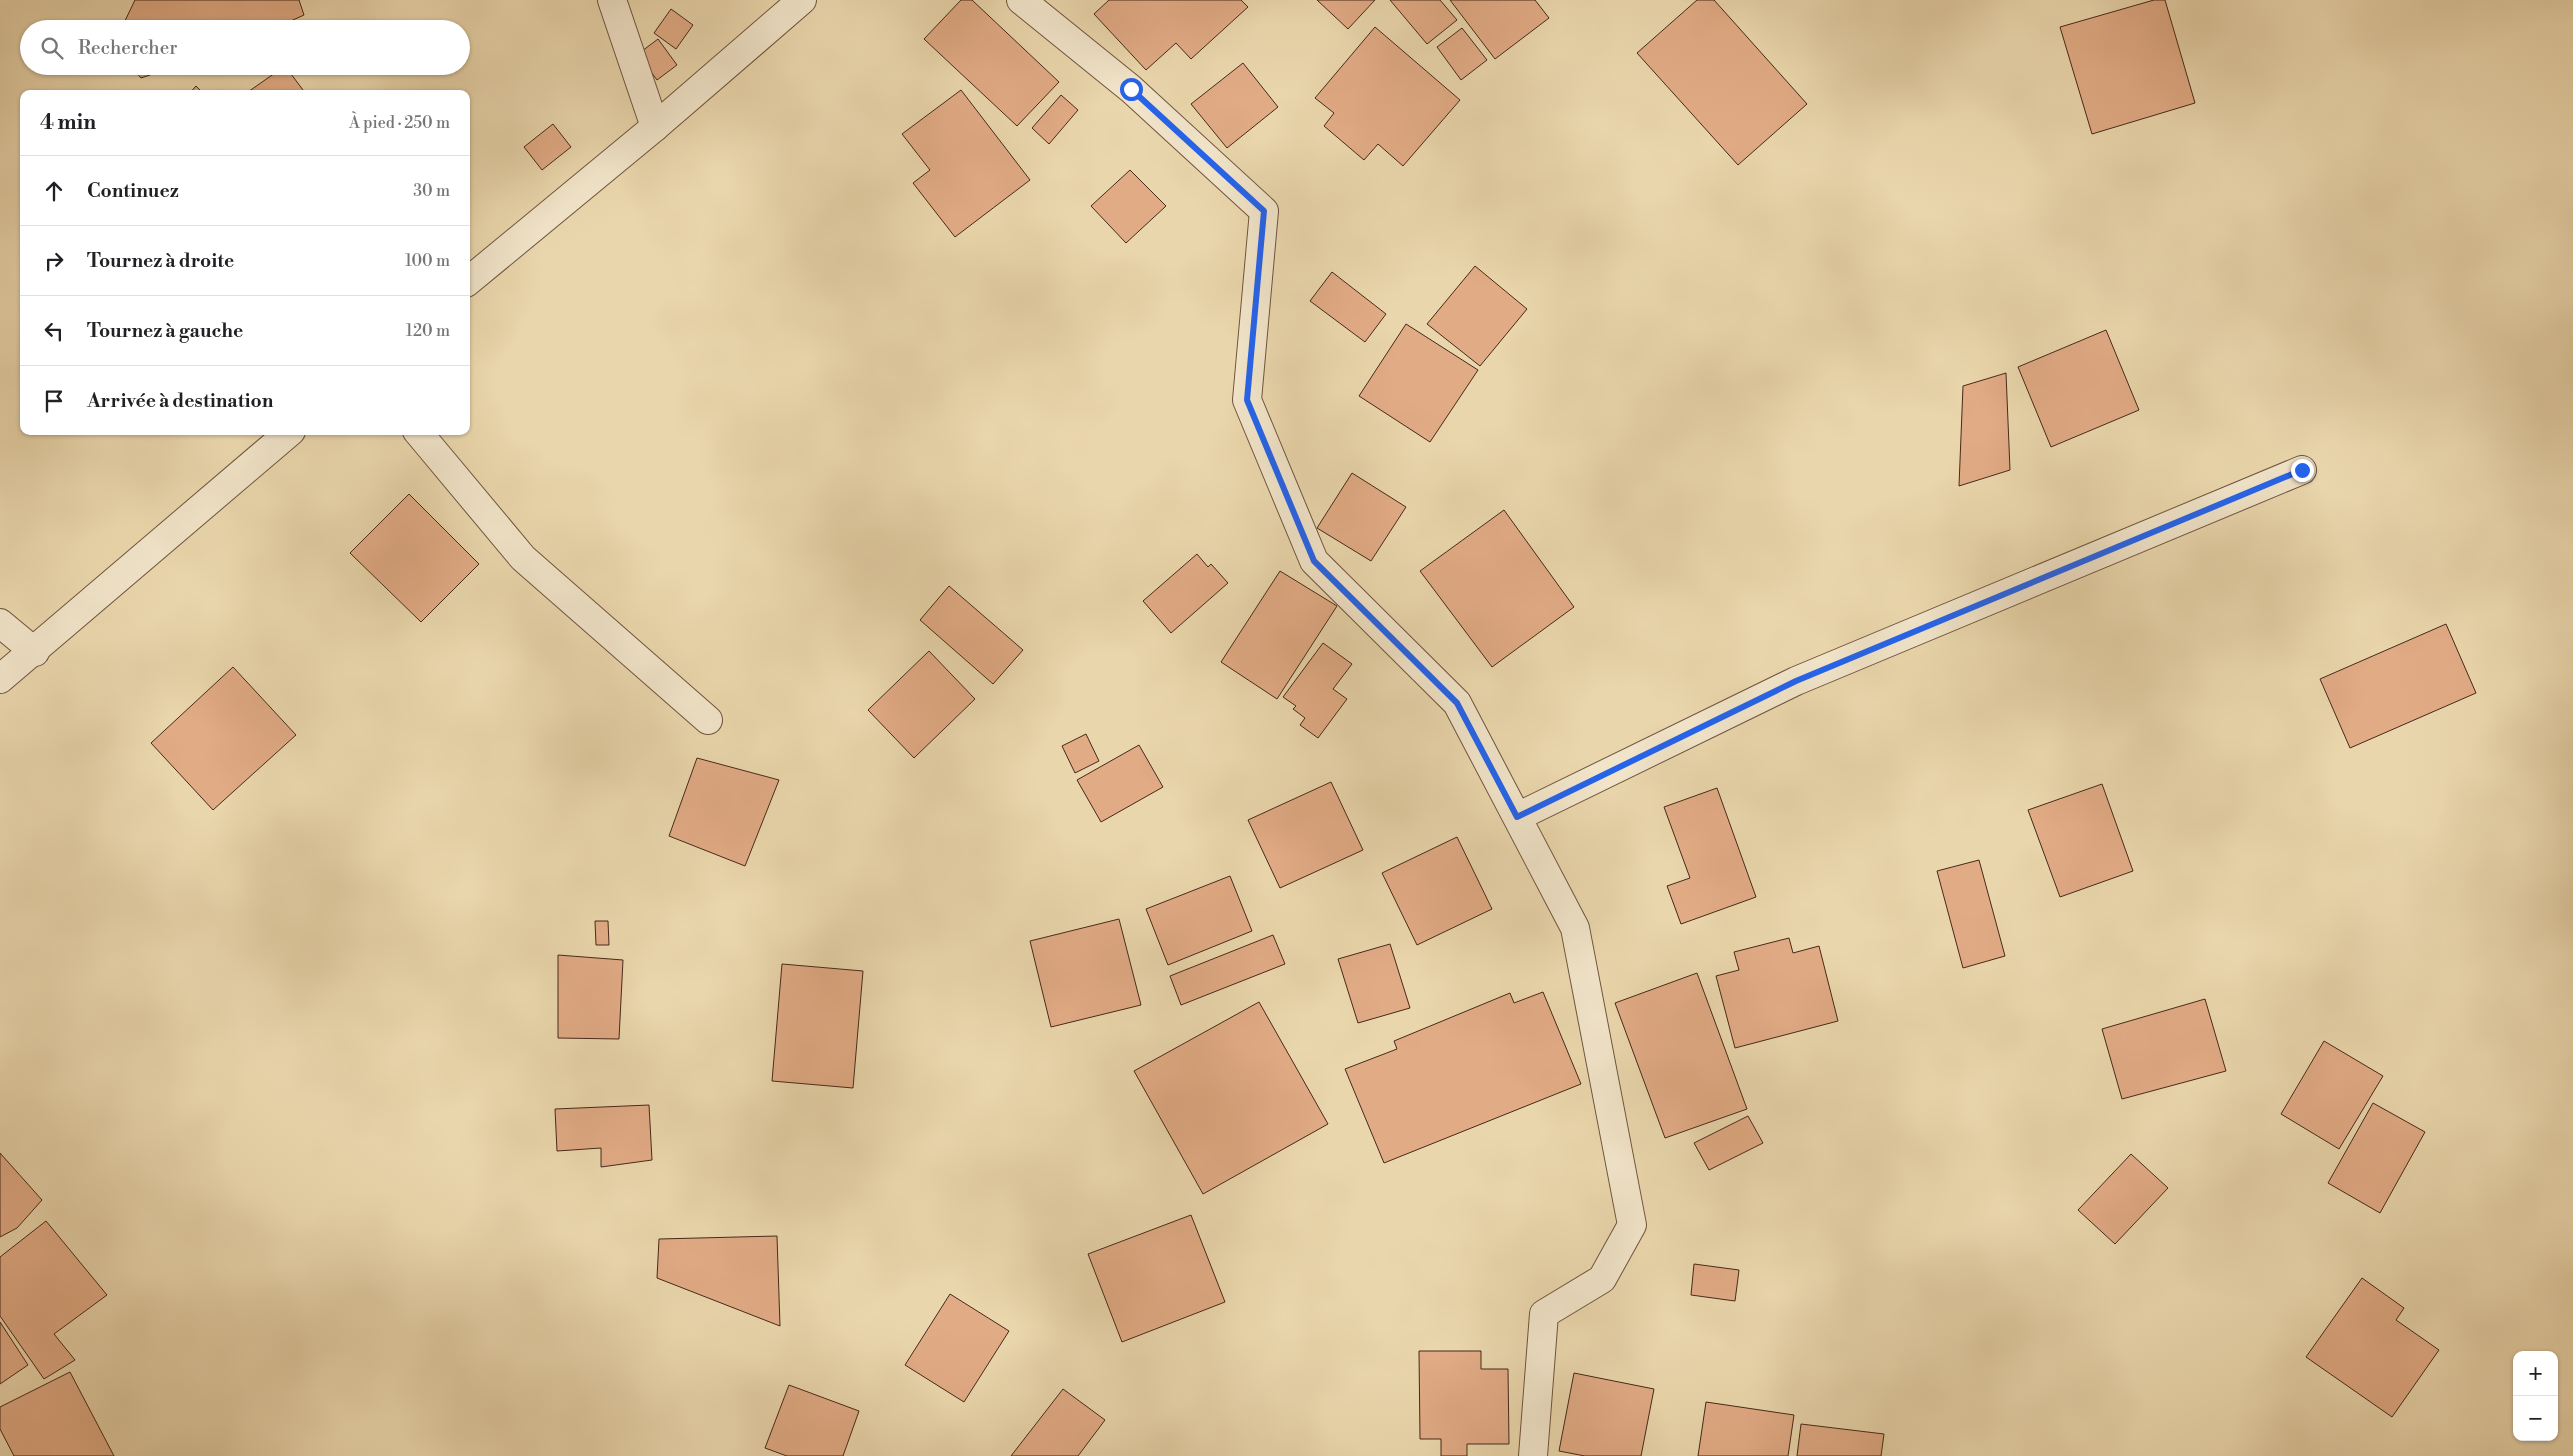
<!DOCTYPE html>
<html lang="fr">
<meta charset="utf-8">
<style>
body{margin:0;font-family:"Libre Bodoni",serif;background:#f2f2f2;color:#202124}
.controls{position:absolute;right:15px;bottom:15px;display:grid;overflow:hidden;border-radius:10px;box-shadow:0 1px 4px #0004}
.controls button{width:45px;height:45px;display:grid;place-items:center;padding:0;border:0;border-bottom:1px solid #e0e0e0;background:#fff;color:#202124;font:25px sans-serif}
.stop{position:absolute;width:15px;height:15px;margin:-11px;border:4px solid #2563eb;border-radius:50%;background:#fff}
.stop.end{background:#2563eb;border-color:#fff;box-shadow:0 1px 5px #0008}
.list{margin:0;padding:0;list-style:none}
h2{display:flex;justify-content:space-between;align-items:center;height:65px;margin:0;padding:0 20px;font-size:21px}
h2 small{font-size:16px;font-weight:400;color:#757577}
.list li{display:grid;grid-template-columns:32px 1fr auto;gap:15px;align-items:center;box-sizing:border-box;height:70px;padding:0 20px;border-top:1px solid #e0e0e0}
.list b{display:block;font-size:19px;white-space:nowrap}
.list em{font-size:16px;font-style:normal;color:#757577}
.icon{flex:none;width:28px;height:28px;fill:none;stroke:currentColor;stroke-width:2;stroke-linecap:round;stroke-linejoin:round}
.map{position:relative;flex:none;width:2573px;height:1456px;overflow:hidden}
.search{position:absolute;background:#fff;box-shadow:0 1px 4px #0004;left:20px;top:20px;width:450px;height:55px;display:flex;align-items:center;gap:12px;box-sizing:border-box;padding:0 18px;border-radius:28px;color:#757577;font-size:19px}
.panel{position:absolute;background:#fff;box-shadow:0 1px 4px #0004;left:20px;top:90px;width:450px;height:345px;border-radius:10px}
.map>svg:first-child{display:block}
</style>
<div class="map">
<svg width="2573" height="1456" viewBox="0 0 2573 1456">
<rect width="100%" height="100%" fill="#ead6ac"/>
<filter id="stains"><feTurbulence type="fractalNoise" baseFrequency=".004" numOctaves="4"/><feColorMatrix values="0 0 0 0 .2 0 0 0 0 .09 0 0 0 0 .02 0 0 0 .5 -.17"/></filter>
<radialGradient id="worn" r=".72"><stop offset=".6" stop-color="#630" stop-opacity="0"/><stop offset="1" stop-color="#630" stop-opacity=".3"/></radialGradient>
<path fill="#e1ab85" stroke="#462919" d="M135 0H299L304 15 273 29H121Z
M961 0H972L1059 82 1017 126 924 39Z
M1109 0H1241L1248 7 1191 59 1176 43 1146 70 1094 14Z
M1317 0H1375L1348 29Z
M1390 0H1440L1457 20 1427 44Z
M1450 0H1535L1549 18 1495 59Z
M1697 0H1714L1807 104 1738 165 1637 53Z
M2154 0H2165L2195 103 2092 134 2060 27Z
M671 9 693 25 676 49 654 33Z
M1375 27 1460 100 1403 166 1378 144 1364 160 1324 126 1334 113 1315 98Z
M1462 28 1487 60 1461 80 1437 47Z
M658 39 677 65 657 80 638 54Z
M1243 63 1278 107 1227 148 1191 104Z
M131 66H176L141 78Z
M285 66 306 94H245Z
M196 86 204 94H189Z
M961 90 1030 180 955 237 913 183 930 170 902 134Z
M1061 95 1078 110 1049 144 1032 128Z
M553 124 571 147 542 170 524 147Z
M1130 170 1166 206 1126 243 1091 206Z
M1475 266 1527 309 1480 366 1427 324Z
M1332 272 1386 314 1365 342 1310 301Z
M1406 324 1478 370 1430 442 1359 396Z
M2106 330 2139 410 2051 447 2018 367Z
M2006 373 2010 470 1959 486 1963 386Z
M1352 473 1406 507 1371 561 1317 528Z
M409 494 479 564 421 622 350 553Z
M1504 510 1574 607 1492 667 1420 571Z
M1197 554 1208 567 1211 564 1228 583 1171 633 1143 601Z
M1280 571 1337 606 1277 699 1221 662Z
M949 586 1023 650 993 684 920 620Z
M2446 624 2476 693 2350 748 2320 679Z
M1323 643 1352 664 1333 689 1347 699 1318 738 1300 725 1305 718 1293 709 1296 706 1283 697Z
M929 651 975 699 914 758 868 710Z
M233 667 296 735 213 810 151 743Z
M1086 734 1099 761 1075 773 1062 746Z
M1139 745 1163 787 1101 822 1077 780Z
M697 758 779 780 745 866 669 836Z
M1331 782 1363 850 1280 888 1248 820Z
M2102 784 2133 871 2060 897 2028 810Z
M1717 788 1756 897 1681 924 1667 886 1690 878 1664 807Z
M1457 837 1492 909 1417 945 1382 873Z
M1979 860 2005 956 1963 968 1937 871Z
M1230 876 1252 931 1168 965 1146 909Z
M1119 919 1141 1005 1051 1027 1030 941Z
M595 921H608L609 945H596Z
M1273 935 1285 964 1181 1005 1170 976Z
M1789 938 1793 953 1819 946 1838 1021 1735 1048 1716 976 1739 970 1734 952Z
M1390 944 1410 1008 1358 1023 1338 959Z
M558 955 623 960 619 1039 558 1038Z
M782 964 863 971 853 1088 772 1081Z
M1697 973 1747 1109 1665 1138 1615 1003Z
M1543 992 1581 1084 1384 1163 1345 1069 1397 1049 1394 1041 1510 993 1514 1003Z
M2205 999 2226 1071 2122 1099 2102 1029Z
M1259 1002 1328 1124 1203 1194 1134 1071Z
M2324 1041 2383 1076 2339 1149 2281 1114Z
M2373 1103 2425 1132 2380 1213 2328 1183Z
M649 1105 652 1160 601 1167V1148L557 1151 555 1109Z
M1748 1116 1763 1143 1709 1170 1694 1143Z
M0 1153 42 1200 17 1228 0 1237Z
M2131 1154 2168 1188 2115 1244 2078 1210Z
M1191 1215 1225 1302 1122 1342 1088 1254Z
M46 1221 107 1295 54 1334 75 1360 44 1379 0 1316V1257Z
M777 1236 780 1326 657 1278 659 1239Z
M1694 1264 1739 1270 1735 1301 1691 1295Z
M2362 1278 2404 1308 2396 1320 2439 1350 2392 1417 2306 1357Z
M950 1294 1009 1331 964 1402 905 1365Z
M0 1322 28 1365 0 1384Z
M1419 1351H1481V1369H1508L1509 1444H1467V1456H1441V1439H1420Z
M70 1372 114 1456H14L0 1429V1407Z
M1574 1373 1654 1389 1641 1456H1585L1559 1451Z
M789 1385 859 1411 843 1456H787L765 1448Z
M1063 1389 1105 1420 1078 1456H1011Z
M1706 1402 1794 1415 1788 1456H1698Z
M1801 1424 1884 1434 1881 1456H1797Z"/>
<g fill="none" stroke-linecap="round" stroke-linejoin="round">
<g stroke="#6f543e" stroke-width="30">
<path id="minor" d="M612 0 655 127
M1021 0 1131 89 1264 211 1247 400 1314 561 1457 703 1575 928 1632 1225 1602 1279 1544 1314 1533 1456
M417 431 523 558 708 720
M0 623 35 652
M1517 817 1796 681 2302 470"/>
</g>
<g stroke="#6f543e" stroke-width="30">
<path id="tertiary" d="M466 283 655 127 802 0
M0 679 291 431"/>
</g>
<use href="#minor" stroke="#f1e4c9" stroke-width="28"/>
<use href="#tertiary" stroke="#f1e4c9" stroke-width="28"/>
</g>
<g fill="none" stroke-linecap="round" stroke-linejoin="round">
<path stroke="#2563eb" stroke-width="6" d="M1131 89 1264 211 1247 400 1314 561 1457 703 1517 817 1796 681 2302 470"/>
</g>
<rect width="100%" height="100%" filter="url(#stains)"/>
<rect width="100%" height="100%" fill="url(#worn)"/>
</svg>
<div class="controls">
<button>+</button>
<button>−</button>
</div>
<div class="stop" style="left:1131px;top:89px"></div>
<div class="stop end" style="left:2302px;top:470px"></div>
<div class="search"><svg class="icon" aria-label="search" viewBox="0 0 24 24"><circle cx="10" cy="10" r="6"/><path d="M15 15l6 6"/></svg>Rechercher</div>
<section class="panel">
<h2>4 min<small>À pied · 250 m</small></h2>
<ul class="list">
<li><svg class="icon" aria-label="ahead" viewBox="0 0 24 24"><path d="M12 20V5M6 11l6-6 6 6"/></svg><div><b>Continuez</b></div><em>30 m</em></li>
<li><svg class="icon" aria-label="right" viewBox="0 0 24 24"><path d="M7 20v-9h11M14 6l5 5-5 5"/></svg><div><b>Tournez à droite</b></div><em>100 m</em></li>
<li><svg class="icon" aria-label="left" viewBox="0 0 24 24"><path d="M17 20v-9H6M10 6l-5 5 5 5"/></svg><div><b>Tournez à gauche</b></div><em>120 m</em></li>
<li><svg class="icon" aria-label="arrive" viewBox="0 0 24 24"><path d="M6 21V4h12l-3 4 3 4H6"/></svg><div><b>Arrivée à destination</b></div></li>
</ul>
</section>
</div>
